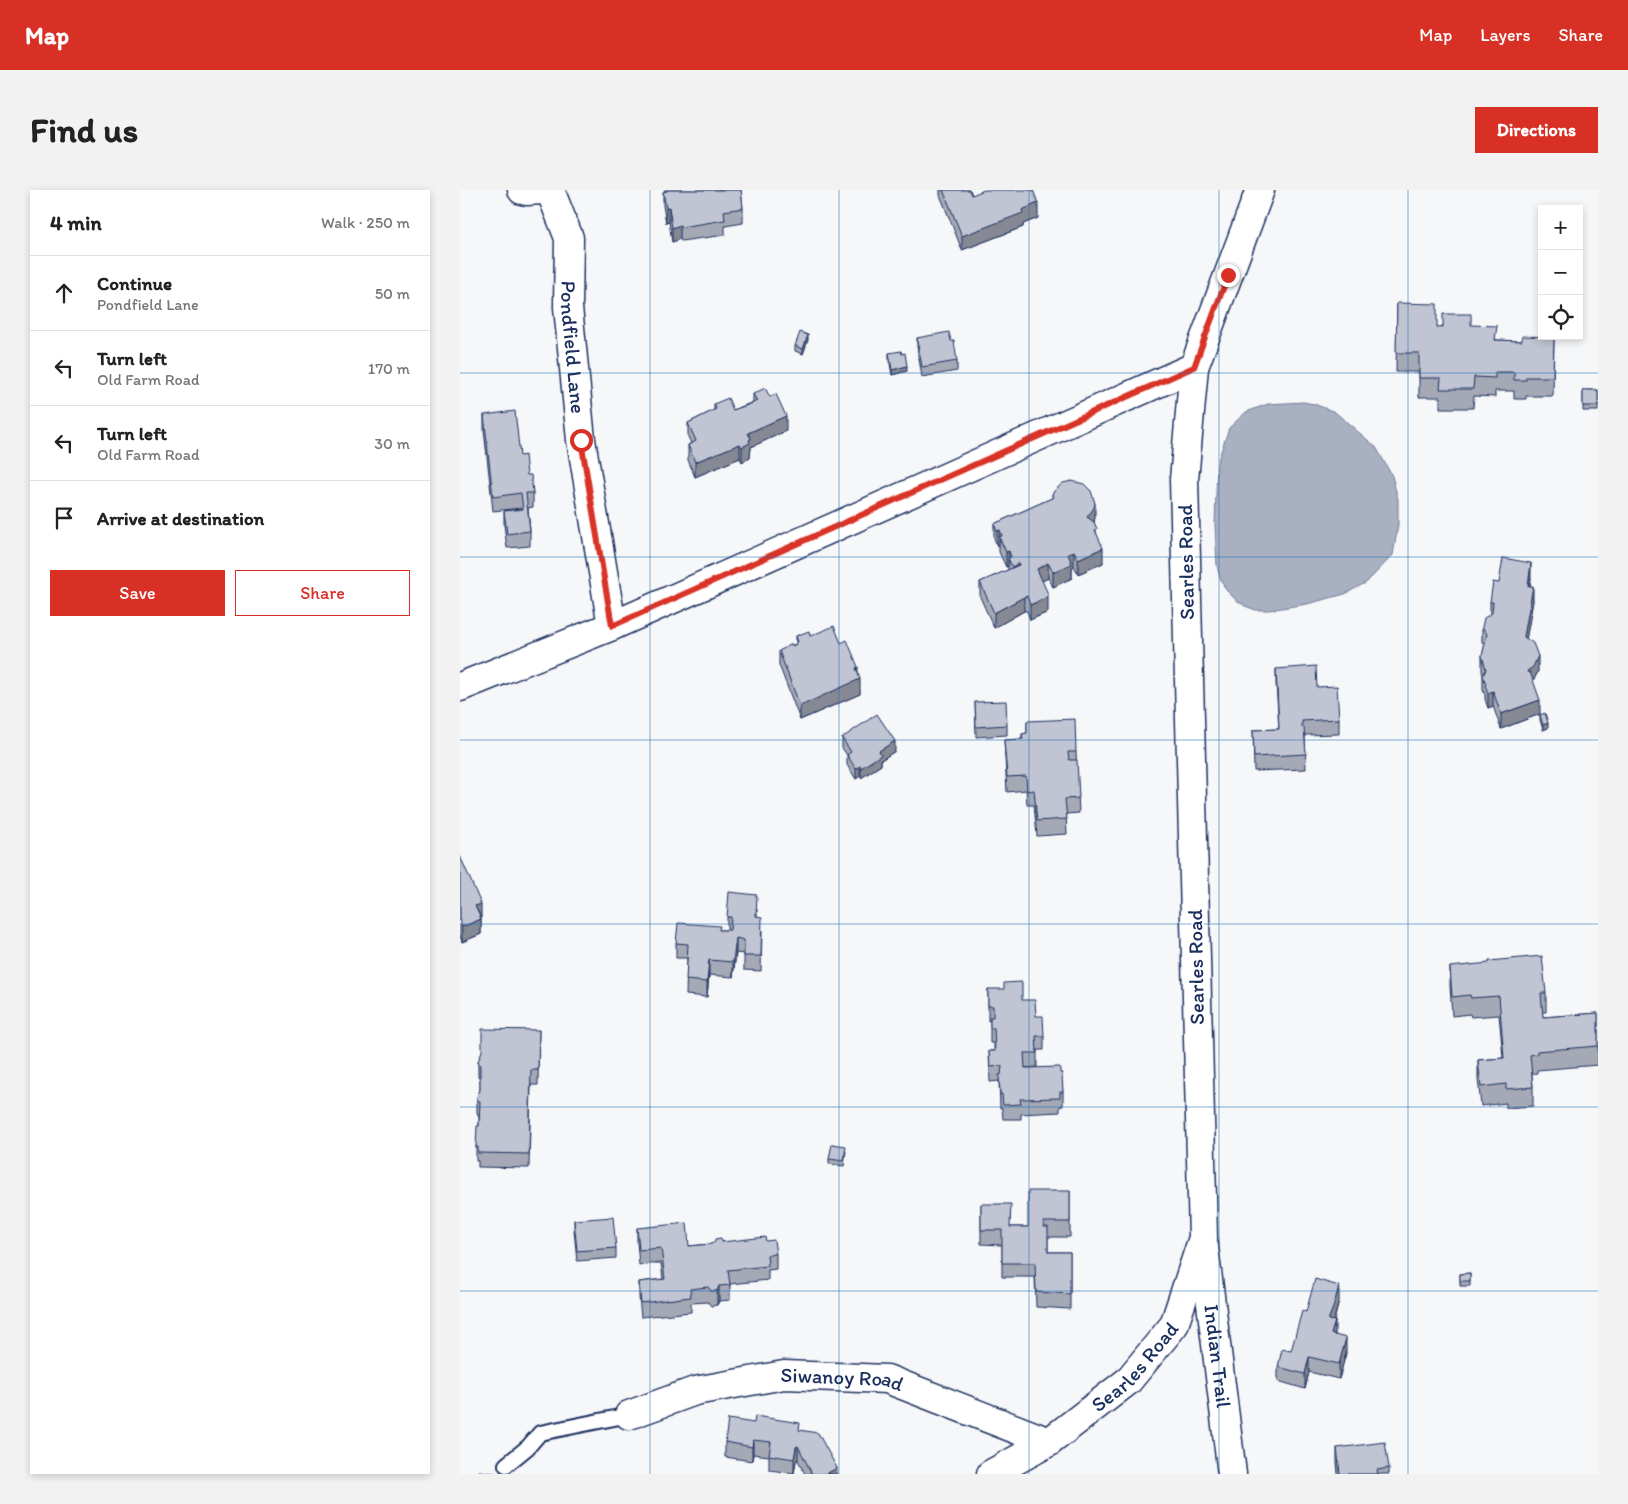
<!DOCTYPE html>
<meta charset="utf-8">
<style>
body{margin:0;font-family:Itim,sans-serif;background:#f2f2f2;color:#222}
.controls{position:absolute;right:15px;top:15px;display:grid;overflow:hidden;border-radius:0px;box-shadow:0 2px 8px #0003}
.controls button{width:45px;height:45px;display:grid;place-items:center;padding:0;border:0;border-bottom:1px solid #e0e0e0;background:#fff;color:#222;font:25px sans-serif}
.stop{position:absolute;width:15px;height:15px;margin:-11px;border:4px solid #d93025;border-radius:50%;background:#fff}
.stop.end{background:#d93025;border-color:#fff;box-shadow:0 1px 5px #0008}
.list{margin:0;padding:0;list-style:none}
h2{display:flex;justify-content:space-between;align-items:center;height:65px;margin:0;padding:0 20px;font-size:21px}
h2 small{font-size:16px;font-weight:400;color:#767676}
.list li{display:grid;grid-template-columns:32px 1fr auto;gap:15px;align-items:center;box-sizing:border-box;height:75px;padding:0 20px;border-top:1px solid #e0e0e0}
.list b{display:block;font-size:19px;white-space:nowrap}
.list p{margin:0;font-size:16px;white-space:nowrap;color:#767676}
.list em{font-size:16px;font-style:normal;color:#767676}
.actions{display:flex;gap:10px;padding:15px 20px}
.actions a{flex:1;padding:11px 0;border:1px solid #d93025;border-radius:0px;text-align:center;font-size:18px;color:#d93025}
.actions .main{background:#d93025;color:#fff}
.icon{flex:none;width:28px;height:28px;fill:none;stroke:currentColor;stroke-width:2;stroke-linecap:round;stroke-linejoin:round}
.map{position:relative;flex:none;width:1138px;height:1284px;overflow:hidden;border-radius:0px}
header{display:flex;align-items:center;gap:30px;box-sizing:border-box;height:70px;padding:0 25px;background:#d93025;color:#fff}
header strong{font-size:24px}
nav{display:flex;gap:28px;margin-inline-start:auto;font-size:18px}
.intro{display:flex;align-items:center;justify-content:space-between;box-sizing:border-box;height:120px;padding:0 30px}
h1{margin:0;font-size:35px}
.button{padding:12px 22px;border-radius:0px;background:#d93025;color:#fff;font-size:18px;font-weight:700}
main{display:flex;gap:30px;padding:0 30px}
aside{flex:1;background:#fff;border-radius:0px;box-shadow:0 2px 8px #0003}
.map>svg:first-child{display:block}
</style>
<header>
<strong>Map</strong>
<nav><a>Map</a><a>Layers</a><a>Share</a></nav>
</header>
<div class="intro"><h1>Find us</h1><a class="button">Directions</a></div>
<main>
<aside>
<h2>4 min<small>Walk · 250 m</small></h2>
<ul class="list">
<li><svg class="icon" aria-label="ahead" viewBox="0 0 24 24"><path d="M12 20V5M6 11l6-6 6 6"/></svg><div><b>Continue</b><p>Pondfield Lane</p></div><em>50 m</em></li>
<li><svg class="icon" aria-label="left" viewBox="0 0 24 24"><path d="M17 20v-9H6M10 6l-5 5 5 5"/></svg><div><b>Turn left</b><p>Old Farm Road</p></div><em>170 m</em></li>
<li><svg class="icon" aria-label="left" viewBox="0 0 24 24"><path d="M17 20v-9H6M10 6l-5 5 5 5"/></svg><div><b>Turn left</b><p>Old Farm Road</p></div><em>30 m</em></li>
<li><svg class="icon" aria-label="arrive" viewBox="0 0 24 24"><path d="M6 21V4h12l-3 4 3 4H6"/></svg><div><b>Arrive at destination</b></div></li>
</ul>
<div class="actions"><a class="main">Save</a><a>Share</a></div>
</aside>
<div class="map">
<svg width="1138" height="1284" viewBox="0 0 1138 1284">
<rect width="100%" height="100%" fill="#f6f7f9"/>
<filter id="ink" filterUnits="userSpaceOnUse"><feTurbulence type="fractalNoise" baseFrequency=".02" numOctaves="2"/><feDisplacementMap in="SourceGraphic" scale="10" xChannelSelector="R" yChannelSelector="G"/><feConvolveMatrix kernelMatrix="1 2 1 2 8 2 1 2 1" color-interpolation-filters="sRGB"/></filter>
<g filter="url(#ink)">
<path fill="#a9b0c1" stroke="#707c99" d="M843 212 854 214 875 222 916 257 932 286 938 309V335L933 365 907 392 885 404 847 414 809 420H796L785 416 775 409 766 400 760 388 757 376 755 335 757 273 769 238 786 222 808 214Z"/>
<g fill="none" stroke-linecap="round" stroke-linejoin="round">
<g stroke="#1b2f5e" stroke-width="18">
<path id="service" d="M46 1275 68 1257 80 1243 169 1225"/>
</g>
<g stroke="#1b2f5e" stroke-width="31">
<g id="minor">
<path d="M62 0 66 1 83 0"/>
<path id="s1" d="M90 0 109 48 108 117 121 250 152 436"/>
<path d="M0 497 152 436 734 177 800 0"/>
<path id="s2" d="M744 1057 772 1284"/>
<path id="s3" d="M169 1225 235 1201 324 1185 427 1189 589 1252"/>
<path id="s4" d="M531 1284 589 1252 668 1191 714 1135 743 1048 724 290 734 177"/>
</g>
</g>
<use href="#service" stroke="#fff" stroke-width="14"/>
<use href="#minor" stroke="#fff" stroke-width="28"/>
</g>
<path fill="#a5a9b5" stroke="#1b2f5e" d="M204 0H281L283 18V33L265 36V45L221 51 220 49 212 52 209 32 206 33 203 16V2H205Z
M480 0H510L512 5 578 28 563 34V37L502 60 480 5Z
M937 113 977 137 1011 135 1037 150 1062 151 1094 147 1093 206H1066V209H1054V201H1035V207L1014 206 1013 218H980V207H959V182H936Z
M457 148 491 151 497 171V181L462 187 457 157Z
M348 150 343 164 335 161V156Z
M429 163 447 181 432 185 429 168Z
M1123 200H1138V221H1123Z
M293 204 326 241 291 257 290 268 282 272 280 268 235 287 228 270V255L231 253 228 247V233L254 220V214L273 220 293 212Z
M24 225 60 266 73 303V317L68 318 70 341V356L47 358 44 335V321L61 319V318L33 321 24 240Z
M592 304 635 327 634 332 643 373 618 384 614 376 612 377V388L593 397 588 388 582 391 588 422 570 430 567 421H564L534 438 520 407V392L548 380V376L546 377 539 362V355L537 356 534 348V334L592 308Z
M1071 388 1070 396 1073 411 1066 449 1078 481 1073 491 1080 524 1041 539 1033 516 1028 518 1025 509V505L1023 500V485L1022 481V466L1025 455 1022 452V437L1030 424V412L1039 393Z
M336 446H350L381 453 398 483 400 504 340 530 319 475V461L336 454Z
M816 479 857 497 879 529V544L845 545 846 579 794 581 793 540 819 539 816 493Z
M515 512 547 535V545L516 547Z
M1080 525 1088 538 1083 540 1080 530Z
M567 531 616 562 619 623 606 624 607 644 577 646 574 615H567L566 600 547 602 544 550 562 549V544L567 543Z
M382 548 435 561 421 570V575L401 588 400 586 396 589 387 575V565L382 558Z
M0 666 21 728V744L2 752 0 746Z
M297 719V726L302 741 301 781 284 780V764L276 763 273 787 249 785 247 807 226 805 227 768H216V753L260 740H267V727Z
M990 777 1086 803V822H1082L1083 827 1138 823V875L1077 880V883L1072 884 1073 897V916L1046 918V913L1021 916 1018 889V870L1043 868 1039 825 1011 827 1010 824 992 826 990 796Z
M528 799 562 810 576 826 584 846V860H577V877L565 878 600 883 603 902V916H600V922L561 924V929H543L542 918H540L539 891 530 892 529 861H534V853H530V830L528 831Z
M79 840 78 895H71L69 978 18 977V971H16V957L19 936V926H18L17 922V907L20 900V889L18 886V871Z
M386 961 384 976 369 974V969Z
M610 1001V1047H588V1062H610V1119L576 1117 575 1087H542V1055L521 1054V1014L550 1037H568Z
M114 1030 156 1058V1068L117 1071 114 1040Z
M177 1038 229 1056 251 1054 262 1052 306 1051 316 1064V1079L308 1080V1090L270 1094V1110L259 1111 257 1115 251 1116 248 1112 231 1113V1122L181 1127 179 1107V1092L203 1089 201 1073 179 1075 177 1052Z
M1010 1083V1096H1000V1084Z
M879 1111 874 1131 875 1145 886 1163 879 1189 849 1182 845 1199 818 1191V1177L831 1161Z
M340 1240 377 1284H345L338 1270 336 1271 334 1283 309 1280V1266L293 1264 292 1271 265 1267V1252Z
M877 1258 929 1278V1284H878L877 1273Z"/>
<path fill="#868994" stroke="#1b2f5e" d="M578 13V28L563 34V37L502 60V46Z
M209 17V32L206 33V18Z
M220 35V49L212 52V38Z
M348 145V150L343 164V159Z
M447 176V181L432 185V180Z
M326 226V241L291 257 290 268 282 272V257L288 243Z
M280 254V268L235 287V272Z
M635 313V327L634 333 627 327Z
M540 340 539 355 537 356V341Z
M643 358V373L618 384V369Z
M549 361 548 376 546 377V362Z
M614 361V376L612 377V388L593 397V382L608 364Z
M559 373V388L552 391V377Z
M588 373V388L577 394V379Z
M1071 373V388L1068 410V396Z
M1073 396V411L1064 462V447Z
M564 407V421L534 438V423Z
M588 407V422L570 430V415Z
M1078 466V481L1073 492 1067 481Z
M398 477V490L400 489V504L340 530V516Z
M1033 501V516L1028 518V503Z
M1080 510V524L1041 539V524Z
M1088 533V538L1083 540V535Z
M435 551V561L421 570V575L401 588V578L419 561Z
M400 576V586L396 589V579Z
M21 714V728L15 716Z
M21 729V744L2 752V737Z
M276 748V763L273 787V772Z
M249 770V785L247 807V792Z
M259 1096V1111L257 1115V1101Z
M879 1096V1111L873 1133 868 1130Z
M875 1131V1146L871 1144Z
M886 1148V1163L879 1189V1174Z
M849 1167V1182L845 1199V1184Z
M293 1250V1264L292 1271V1257Z
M338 1256V1270L336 1271 334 1283V1269L336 1257Z
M377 1278V1284H366Z"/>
<path fill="#c0c4d3" stroke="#1b2f5e" d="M207 0H281L283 18 264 21 265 30 221 37 220 35 212 38 209 17 206 18 203 2 207 1Z
M483 0H510L512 5 524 0H573L578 13 562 20 563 23 502 46Z
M937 113 977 114V137H983V124H1011V135L1037 136 1035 150 1062 151V146L1094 147 1093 187H1066V190H1054V182H1035V188L1014 187 1013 199H980L981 188H959V163H936Z
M340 142 348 145 343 159 335 156Z
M489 142 491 151H494L497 171 462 177 457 148Z
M441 161 442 164 445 163 447 176 432 180 429 163Z
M305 198 310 207 316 204 326 226 288 243 291 249 289 250 290 253 282 257 280 254 235 272 228 255 236 251 228 233 256 219 254 214 268 208 273 220 293 213 297 211 293 204Z
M1123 200H1138V216H1123Z
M55 221 60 266 65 265 67 285H71L73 303H66L70 341 47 344 44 321 63 319 61 303 33 307 24 225Z
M612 291 624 294 631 301 635 313 634 318 627 327 634 332 637 339 635 340 643 358 618 369 614 361 608 364 612 374 593 382 588 373 577 379 588 404V407L570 415 567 406 564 407 534 423 520 392 559 375V373L552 377 548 368 551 367 549 361 546 362 539 347 542 346 540 340 537 341 534 334 594 307 592 304 594 301 603 293Z
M1043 368 1071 373 1068 396H1073L1064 447 1073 453 1078 466 1073 477 1067 481 1068 483 1070 482 1080 510 1041 524 1033 501 1028 503 1025 495 1026 494 1023 486 1026 479 1022 466 1027 444 1022 437 1024 428 1032 423 1033 412H1030L1033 392 1039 393Z
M374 436 381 453 387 450 398 477 396 478 400 489 340 516 319 461 332 454 333 456 336 454V453L338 452 336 446 349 441 350 446Z
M856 476 857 497 877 496 879 529 842 531V537H844L846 564 794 567 793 540 819 539 816 479Z
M546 511 547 535 516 537 515 512Z
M1085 523 1088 533 1083 535 1080 525Z
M417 524 435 551 419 561 421 565 401 578 400 576 396 579 387 565 391 562 382 548Z
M615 529 616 562H608L609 570H617L619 608 605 609 607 629 577 631 574 600 567 601 566 586 547 587 544 550 563 549 562 544 567 543V531Z
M0 666 21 714 15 716 21 729 2 737 0 732Z
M269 702 297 705 296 726 302 727 301 766H284V750L276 748 273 772 249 770 247 792 226 790 228 754 216 753 218 733 260 736 259 740H270L271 727H267Z
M1082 766 1086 803H1081L1083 827 1138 823V856L1077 861V864L1070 865 1073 897 1046 899V894L1021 897 1018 870 1044 868 1039 806 1011 808 1010 805 992 807 990 777 1029 773V771Z
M562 792V810H575L576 826H583L584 846H576L577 863H564L565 878 600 877V883H602L603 902H600V908L560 909 561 914 543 915 542 904H540L539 885H541L542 876 530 877 529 861H535L534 838H530V827H533V816H528V799H544V793Z
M22 839 79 840 78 880H71L69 964 18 963V957H16L17 936H19L20 911H18L17 907 20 900V875L18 871 22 861Z
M372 954 386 956 384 971 369 969Z
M568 1001H610V1032H584V1037H588V1062H610V1104L576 1102 575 1073H542V1040H521V1014H551L550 1037H568Z
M153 1027 156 1058 117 1061 114 1030Z
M227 1033 229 1056 251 1054 255 1052V1049L261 1048 262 1052 305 1047 306 1051 314 1050 316 1064 307 1065 308 1076 268 1080 270 1095 259 1096 257 1101H251L248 1097 230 1099 231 1107 181 1113 179 1092 205 1089 201 1058 179 1060 177 1038Z
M1010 1083V1091H1000V1084Z
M855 1089 879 1096 873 1118 868 1130 875 1131 871 1144 886 1148 879 1174 849 1167 845 1184 818 1177 822 1159 831 1161 842 1121 846 1122Z
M295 1226 340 1233 339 1240 358 1243 377 1278 366 1284H352L338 1256 336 1257 334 1269 309 1265 311 1252 293 1250 292 1257 265 1252 268 1229 294 1233Z
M925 1252 929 1278 917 1280 918 1284H880L877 1258Z
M19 1281 42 1284H19Z"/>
</g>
<g fill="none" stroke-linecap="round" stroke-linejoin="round" filter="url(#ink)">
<path stroke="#d93025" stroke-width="6" d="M121 250 152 436 734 177 768 85"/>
</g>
<path fill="none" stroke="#1f6fb2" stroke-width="1" stroke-opacity="0.55" d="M190 0V1284M379 0V1284M569 0V1284M759 0V1284M948 0V1284M0 183H1138M0 367H1138M0 550H1138M0 734H1138M0 917H1138M0 1101H1138"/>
<g text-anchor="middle" stroke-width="4" stroke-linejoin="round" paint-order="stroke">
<g font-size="21" fill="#1b2f5e" stroke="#fff">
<text dy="7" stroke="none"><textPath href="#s1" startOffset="161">Pondfield Lane</textPath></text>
<text transform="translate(726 372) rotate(-91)" y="7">Searles Road</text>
<text transform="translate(736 777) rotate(-91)" y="7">Searles Road</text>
<text dy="7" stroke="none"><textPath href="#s2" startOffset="110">Indian Trail</textPath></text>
<text dy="7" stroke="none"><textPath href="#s4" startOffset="181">Searles Road</textPath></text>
<text dy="7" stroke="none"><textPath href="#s3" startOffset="219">Siwanoy Road</textPath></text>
</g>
</g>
</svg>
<div class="controls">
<button>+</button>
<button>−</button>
<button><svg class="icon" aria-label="locate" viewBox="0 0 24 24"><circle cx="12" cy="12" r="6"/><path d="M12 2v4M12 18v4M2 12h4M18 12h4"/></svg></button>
</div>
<div class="stop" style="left:121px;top:250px"></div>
<div class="stop end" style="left:768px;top:85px"></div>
</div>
</main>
